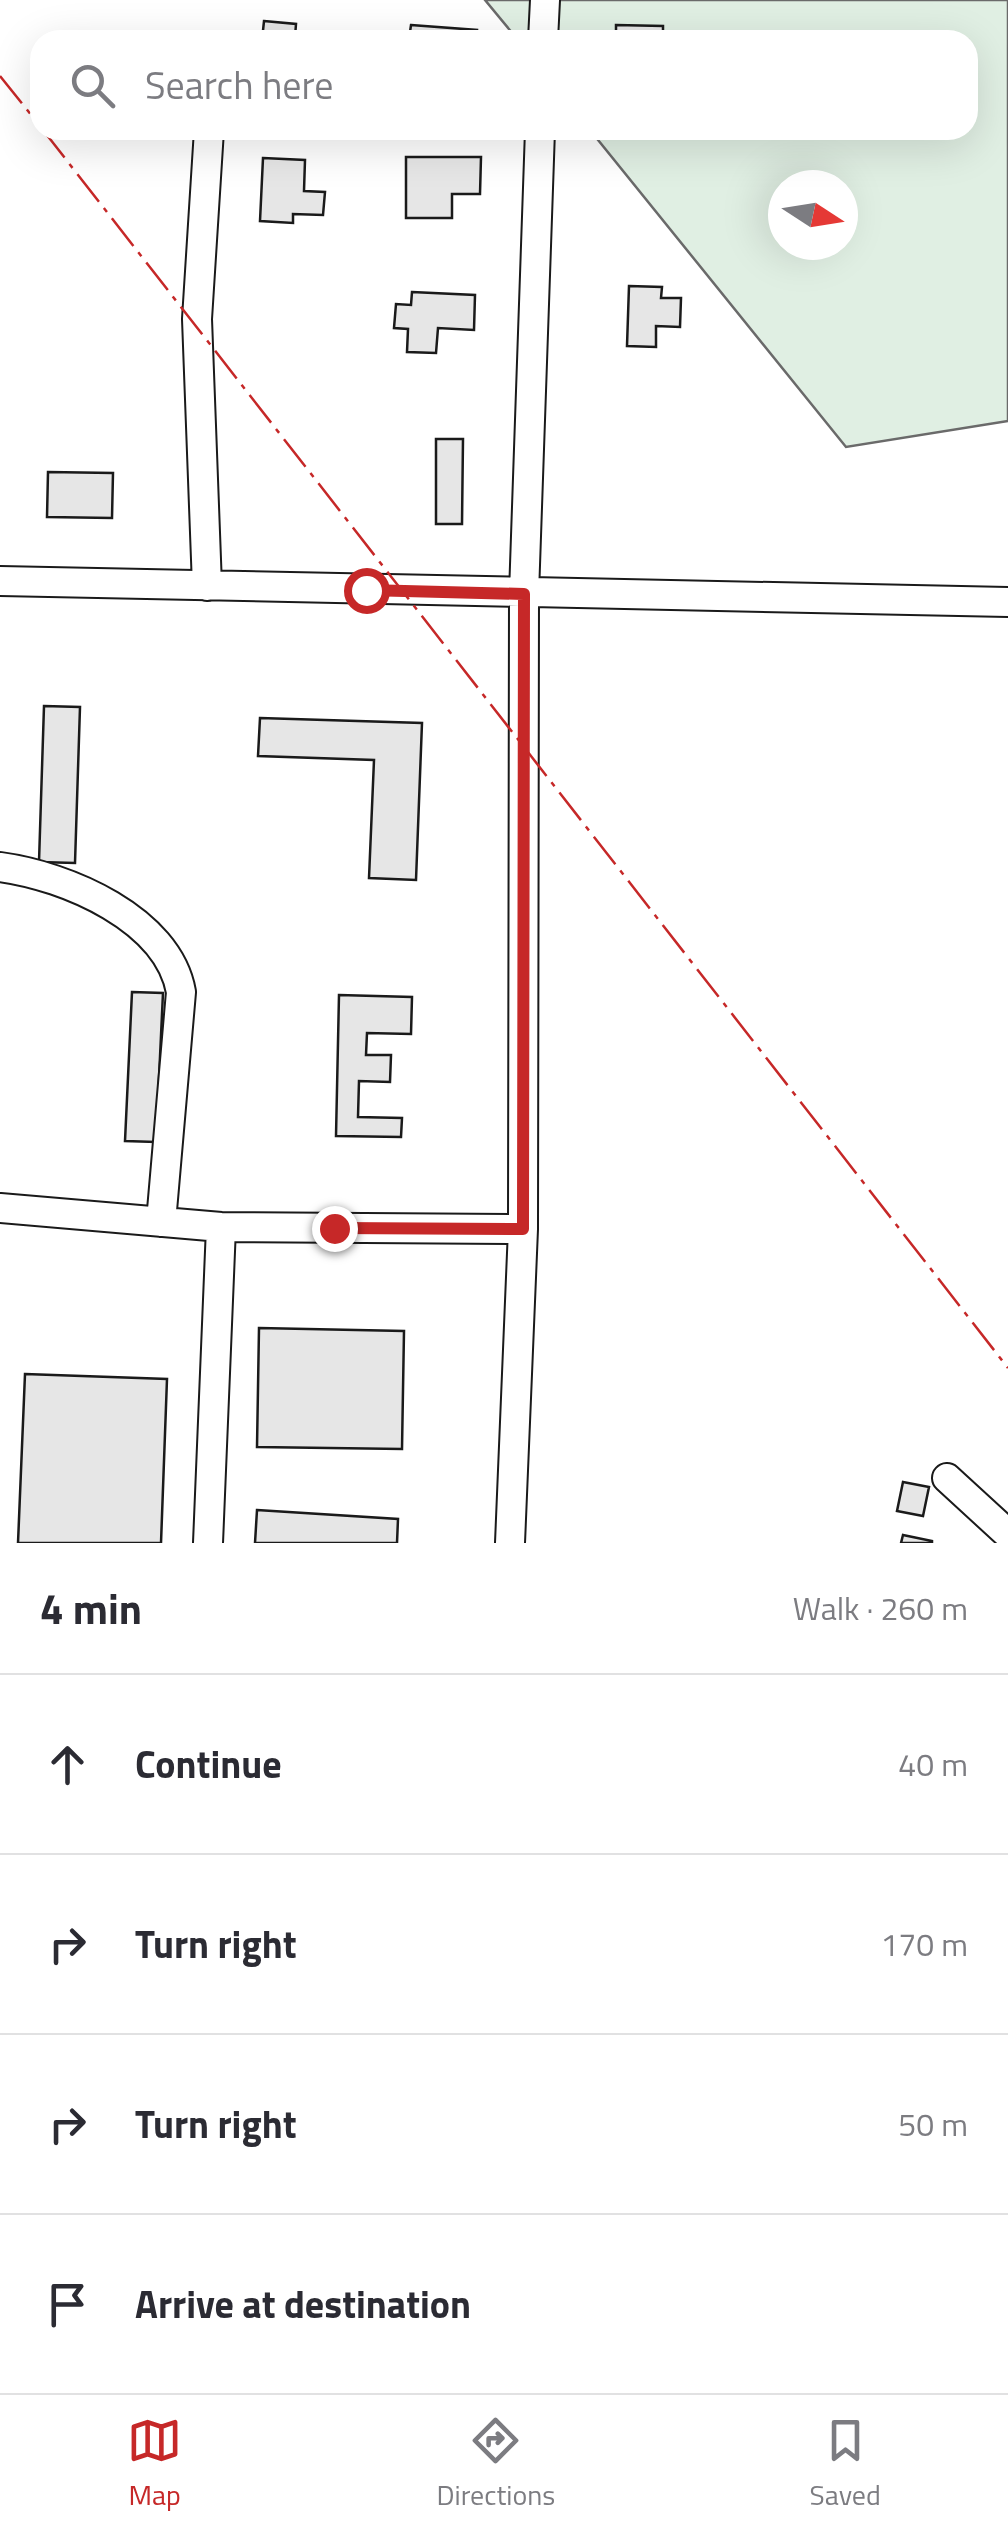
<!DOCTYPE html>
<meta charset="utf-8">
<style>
body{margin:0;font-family:"Titillium Web",sans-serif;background:#f7f7f7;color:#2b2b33}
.compass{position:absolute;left:768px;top:170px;width:90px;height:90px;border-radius:50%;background:#fff;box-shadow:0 10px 40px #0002;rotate:102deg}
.stop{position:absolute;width:30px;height:30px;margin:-22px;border:8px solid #c62828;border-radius:50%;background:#fff}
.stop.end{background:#c62828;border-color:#fff;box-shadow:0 2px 10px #0008}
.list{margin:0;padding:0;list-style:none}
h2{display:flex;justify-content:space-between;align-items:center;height:130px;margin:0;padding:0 40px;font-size:42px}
h2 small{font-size:32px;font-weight:400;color:#7c7c81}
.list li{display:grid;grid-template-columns:65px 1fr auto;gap:30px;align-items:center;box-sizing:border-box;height:180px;padding:0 40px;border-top:2px solid #e1e1e2}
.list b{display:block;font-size:38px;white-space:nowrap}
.list em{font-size:32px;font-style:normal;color:#7c7c81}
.icon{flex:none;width:55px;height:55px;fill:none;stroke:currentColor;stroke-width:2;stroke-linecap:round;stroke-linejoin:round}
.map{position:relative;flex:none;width:1008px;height:1543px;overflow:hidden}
.search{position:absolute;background:#fff;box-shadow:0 10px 40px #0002;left:30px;right:30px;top:30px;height:110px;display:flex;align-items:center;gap:25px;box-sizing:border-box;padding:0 35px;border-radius:30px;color:#7c7c81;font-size:38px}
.sheet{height:850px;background:#fff}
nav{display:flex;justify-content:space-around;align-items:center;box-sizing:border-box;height:140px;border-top:2px solid #e1e1e2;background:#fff;font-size:28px;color:#7c7c81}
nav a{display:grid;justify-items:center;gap:5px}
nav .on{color:#c62828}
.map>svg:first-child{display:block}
</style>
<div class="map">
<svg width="1008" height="1543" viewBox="0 0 1008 1543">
<rect width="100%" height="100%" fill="#fff"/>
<path fill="#e0efe3" stroke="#6a6a6a" stroke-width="2.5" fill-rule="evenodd" d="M485 0H1008V421L846 447 590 130H968V40H518ZM783 185H843V245H783Z"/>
<path fill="#e6e6e6" stroke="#1a1a1a" stroke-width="2.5" d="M264 21 296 24 295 37 307 40H262Z
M411 25 477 30 476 40H386L409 39Z
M616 25 663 26V40H616Z
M406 157H481L480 194H452V218H406Z
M263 158 305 160 304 191 325 192 323 215 293 214V223L260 221Z
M629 286 662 287 661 298H681L680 327 656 326V347L627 346Z
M412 292 475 295 474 330 438 328 436 353 407 352 408 329 394 328 396 304 411 305Z
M436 439H463L462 524H436Z
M48 472 113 473 112 518 47 517Z
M44 706 80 707 75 863 39 862Z
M260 718 422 723 416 880 369 878 374 760 258 756Z
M132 992 163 993 156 1142 125 1141Z
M339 995 412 997 411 1034 367 1033 366 1055H391L390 1082 359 1081 358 1117 402 1118 401 1137 336 1136Z
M259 1328 404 1331 402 1449 257 1447Z
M25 1374 167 1379 161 1543H18Z
M903 1482 929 1487 923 1516 897 1511Z
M257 1510 398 1519 397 1543H255Z
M903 1535 932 1541V1543H901Z"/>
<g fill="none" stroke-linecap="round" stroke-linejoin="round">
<g stroke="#1a1a1a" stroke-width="32">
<path id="minor" d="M543 40 545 0
M0 581 1008 602
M207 586 197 319 209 130
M0 867C67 876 168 919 181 992L161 1222
M0 1208 221 1227 523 1229
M947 1478 1008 1534
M208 1543 221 1227
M510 1543 523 1229 524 594 540 130"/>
</g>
<use href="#minor" stroke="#fff" stroke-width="28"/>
<path stroke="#c62828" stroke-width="2.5" stroke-dasharray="35 8 5 8" stroke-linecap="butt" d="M0 76 40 126
M43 130 1008 1368"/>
</g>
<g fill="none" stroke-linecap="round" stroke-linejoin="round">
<path stroke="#c62828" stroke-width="12" d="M334 1228 523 1229 524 594 366 590"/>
</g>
</svg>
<svg class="compass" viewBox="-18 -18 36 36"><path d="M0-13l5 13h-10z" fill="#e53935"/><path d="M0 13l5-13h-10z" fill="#7c7c81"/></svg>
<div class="stop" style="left:366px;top:590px"></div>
<div class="stop end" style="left:334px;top:1228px"></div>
<div class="search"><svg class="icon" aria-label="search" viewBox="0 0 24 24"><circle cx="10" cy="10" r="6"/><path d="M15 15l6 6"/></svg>Search here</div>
</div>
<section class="sheet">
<h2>4 min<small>Walk · 260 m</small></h2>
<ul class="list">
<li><svg class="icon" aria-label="ahead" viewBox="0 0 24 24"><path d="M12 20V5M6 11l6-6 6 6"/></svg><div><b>Continue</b></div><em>40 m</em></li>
<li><svg class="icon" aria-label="right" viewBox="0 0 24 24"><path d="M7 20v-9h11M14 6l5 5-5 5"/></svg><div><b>Turn right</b></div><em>170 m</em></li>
<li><svg class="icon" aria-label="right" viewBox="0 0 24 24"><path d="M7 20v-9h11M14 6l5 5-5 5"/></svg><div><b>Turn right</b></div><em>50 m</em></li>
<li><svg class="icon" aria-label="arrive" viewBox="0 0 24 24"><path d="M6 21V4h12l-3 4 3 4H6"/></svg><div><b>Arrive at destination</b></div></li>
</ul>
</section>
<nav>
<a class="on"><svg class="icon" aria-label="map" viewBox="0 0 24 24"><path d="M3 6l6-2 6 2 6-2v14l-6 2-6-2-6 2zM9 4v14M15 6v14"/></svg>Map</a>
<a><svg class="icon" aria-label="directions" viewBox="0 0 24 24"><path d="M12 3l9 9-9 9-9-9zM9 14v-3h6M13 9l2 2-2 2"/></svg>Directions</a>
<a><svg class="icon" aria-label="saved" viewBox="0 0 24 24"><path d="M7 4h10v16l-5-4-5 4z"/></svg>Saved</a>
</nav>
